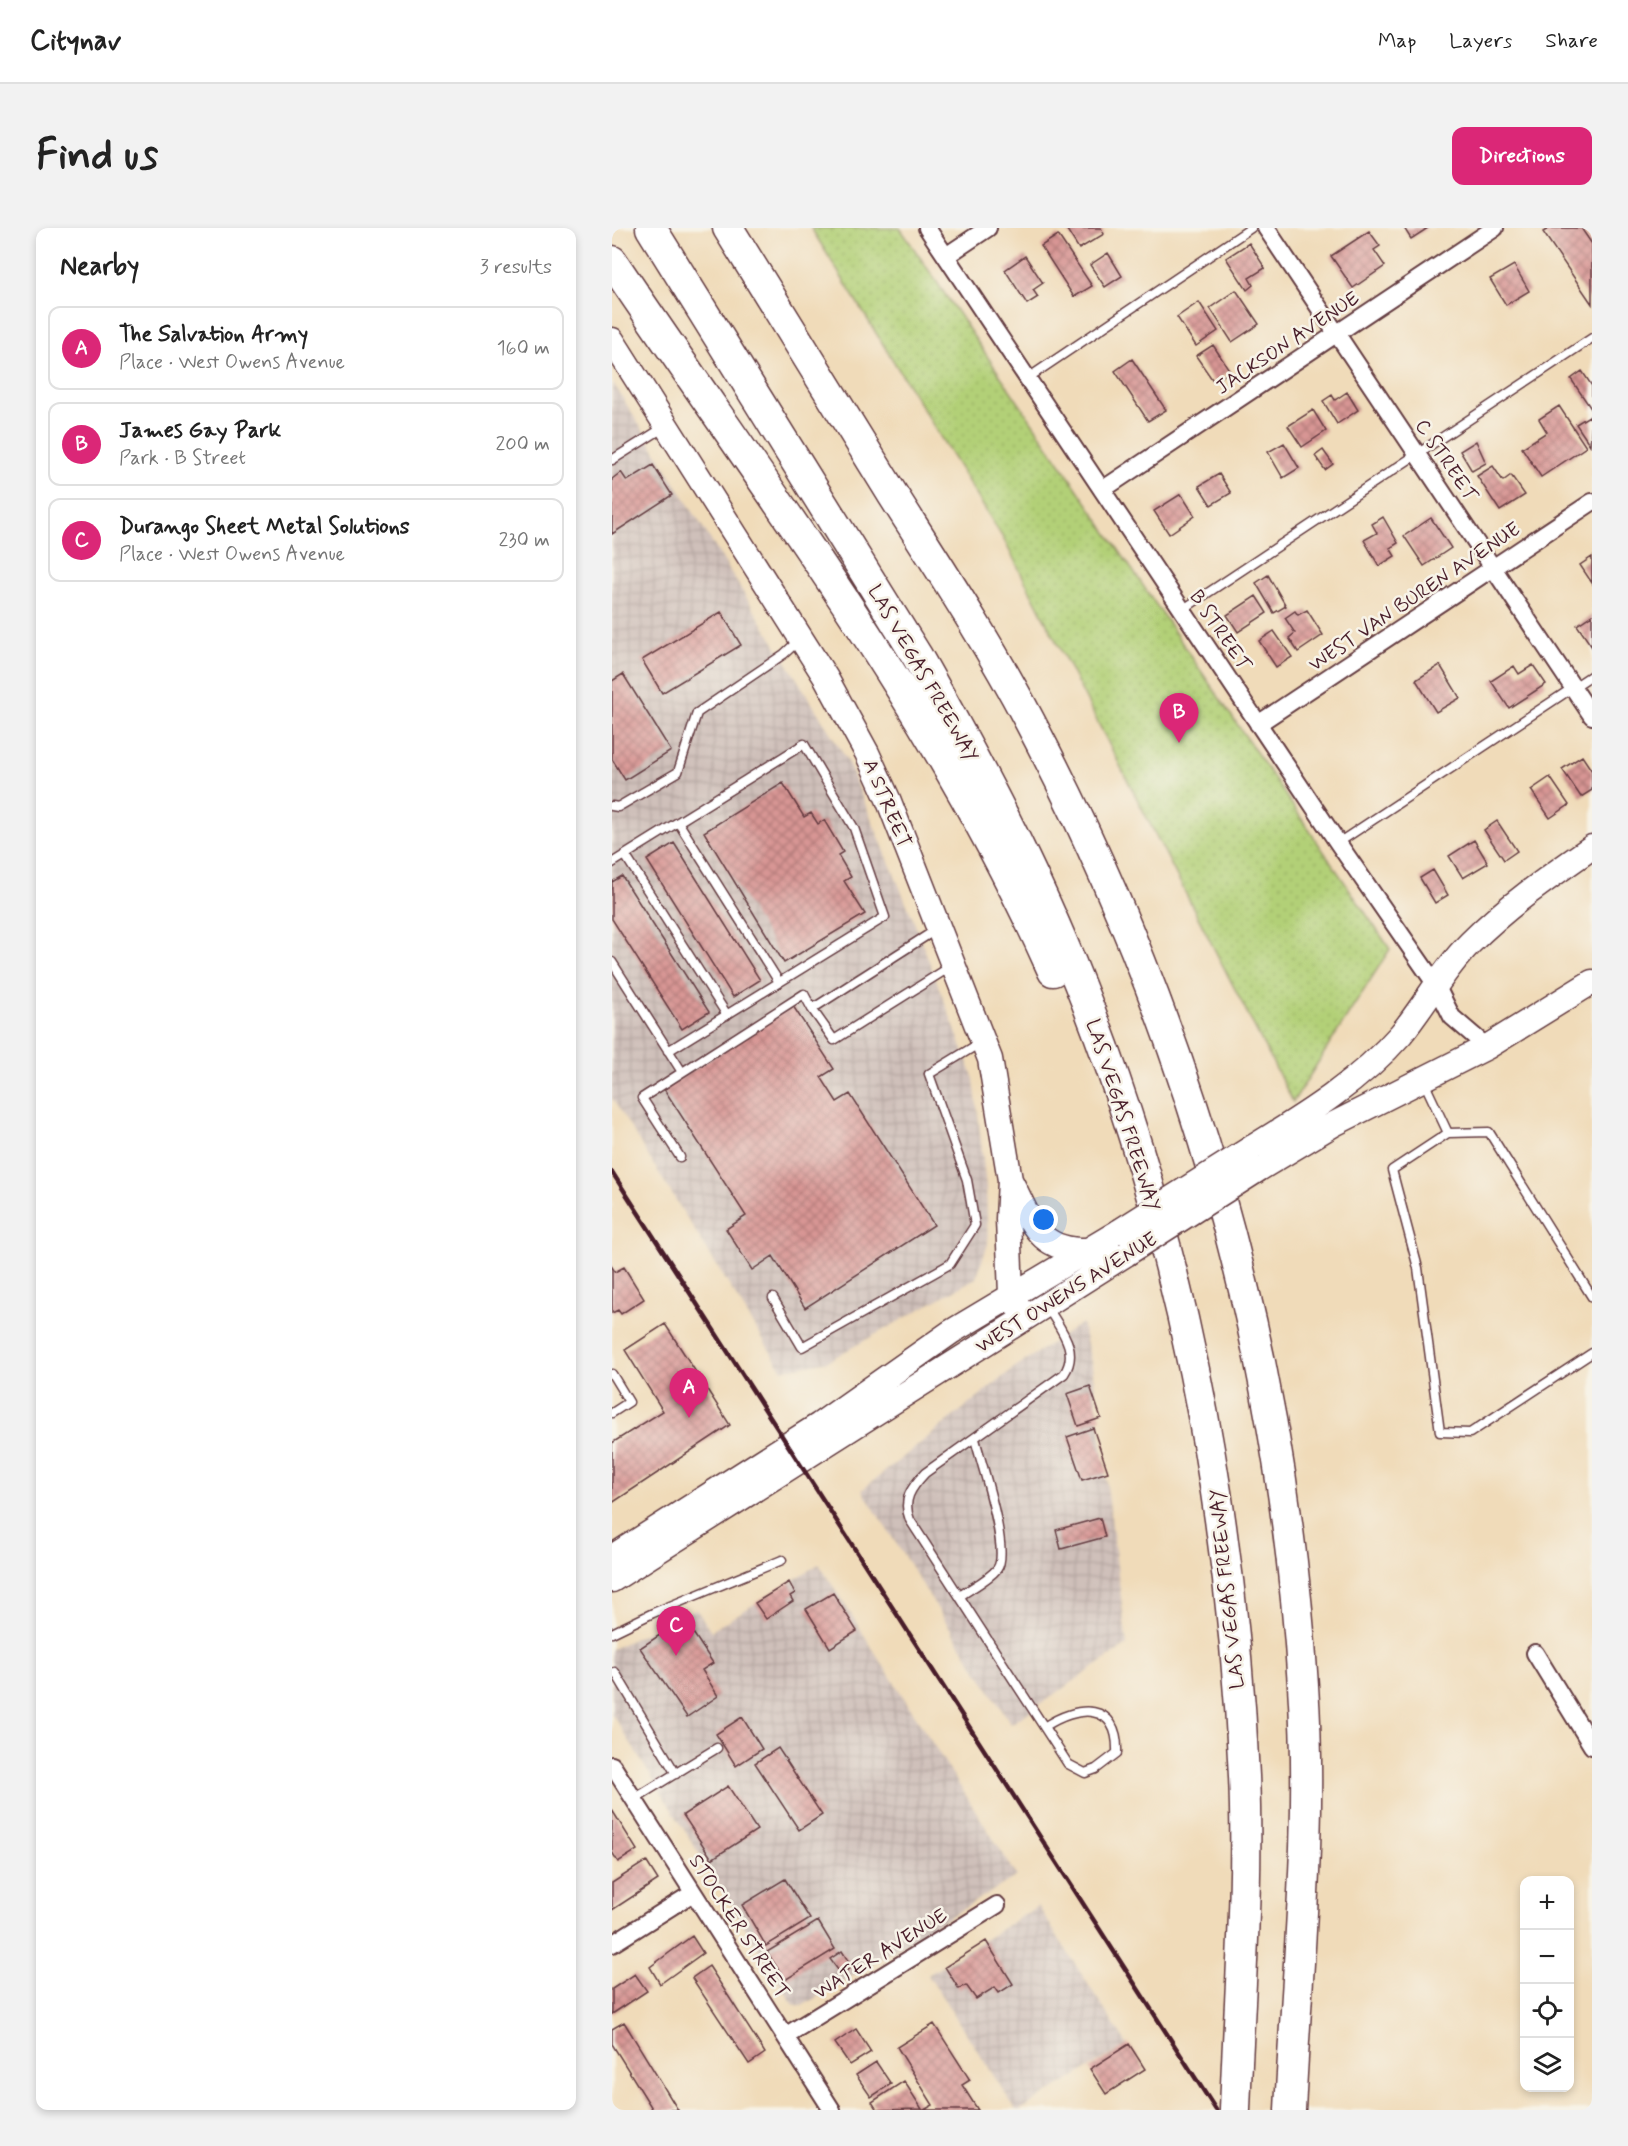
<!DOCTYPE html>
<meta charset="utf-8">
<style>
body{margin:0;font-family:Mynerve,sans-serif;background:#f2f2f2;color:#222}
.controls{position:absolute;right:18px;bottom:18px;display:grid;overflow:hidden;border-radius:12px;box-shadow:0 3px 9px #0003}
.controls button{width:54px;height:54px;display:grid;place-items:center;padding:0;border:0;border-bottom:2px solid #e0e0e0;background:#fff;color:#222;font:30px sans-serif}
.you{position:absolute;left:432px;top:992px;width:21px;height:21px;margin:-15px;border:4px solid #fff;border-radius:50%;background:#1a73e8;box-shadow:0 0 0 9px #1a73e833}
.badge{display:grid;place-items:center;width:39px;height:39px;border-radius:50%;background:#db2777;color:#fff;font-size:20px;font-weight:700}
.pin{position:absolute;translate:-50% -50px;filter:drop-shadow(0 2px 3px #0008)}
.pin::after{content:'';position:absolute;top:32px;width:21px;height:18px;background:inherit;clip-path:polygon(0 0,100% 0,50% 100%)}
.list{margin:0;padding:0;list-style:none}
h2{display:flex;justify-content:space-between;align-items:center;height:78px;margin:0;padding:0 24px;font-size:26px}
h2 small{font-size:20px;font-weight:400;color:#767676}
.list li{display:grid;grid-template-columns:39px 1fr auto;gap:18px;align-items:center;box-sizing:border-box;height:84px;margin:0 12px 12px;padding:0 12px;border:2px solid #e0e0e0;border-radius:12px}
.list b{display:block;font-size:22px;white-space:nowrap}
.list p{margin:0;font-size:20px;white-space:nowrap;color:#767676}
.list em{font-size:20px;font-style:normal;color:#767676}
.icon{flex:none;width:33px;height:33px;fill:none;stroke:currentColor;stroke-width:2;stroke-linecap:round;stroke-linejoin:round}
.map{position:relative;flex:none;width:980px;height:1882px;overflow:hidden;border-radius:12px}
header{display:flex;align-items:center;gap:36px;box-sizing:border-box;height:84px;padding:0 30px;background:#fff;border-bottom:2px solid #e0e0e0}
header strong{font-size:28px}
nav{display:flex;gap:33px;margin-inline-start:auto;font-size:21px}
.intro{display:flex;align-items:center;justify-content:space-between;box-sizing:border-box;height:144px;padding:0 36px}
h1{margin:0;font-size:42px}
.button{padding:15px 27px;border-radius:12px;background:#db2777;color:#fff;font-size:21px;font-weight:700}
main{display:flex;gap:36px;padding:0 36px}
aside{flex:1;background:#fff;border-radius:12px;box-shadow:0 3px 9px #0003}
.map>svg:first-child{display:block}
</style>
<header>
<strong>Citynav</strong>
<nav><a>Map</a><a>Layers</a><a>Share</a></nav>
</header>
<div class="intro"><h1>Find us</h1><a class="button">Directions</a></div>
<main>
<aside>
<h2>Nearby<small>3 results</small></h2>
<ul class="list">
<li><span class="badge">A</span><div><b>The Salvation Army</b><p>Place · West Owens Avenue</p></div><em>160 m</em></li>
<li><span class="badge">B</span><div><b>James Gay Park</b><p>Park · B Street</p></div><em>200 m</em></li>
<li><span class="badge">C</span><div><b>Durango Sheet Metal Solutions</b><p>Place · West Owens Avenue</p></div><em>230 m</em></li>
</ul>
</aside>
<div class="map">
<svg width="980" height="1882" viewBox="0 0 980 1882">
<defs>
<pattern id="industrial-grid" width="8" height="8" patternUnits="userSpaceOnUse" patternTransform="scale(1.5)"><rect width="8" height="8" fill="#cfc0ba"/><path d="M0 4h8M4 0v8" fill="none" stroke="#b3a5a0"/></pattern>
<pattern id="park-dots" width="8" height="8" patternUnits="userSpaceOnUse" patternTransform="scale(1.5)"><rect width="8" height="8" fill="#b2d077"/><path d="M2 2h.1M6 6h.1" fill="none" stroke="#9bb267" stroke-width="1.8" stroke-linecap="round"/></pattern>
<pattern id="building-cross-hatch" width="8" height="8" patternUnits="userSpaceOnUse" patternTransform="scale(1.5)"><rect width="8" height="8" fill="#d89694"/><path d="M0 0l8 8M0 8l8-8" fill="none" stroke="#b17a79"/></pattern>
</defs>
<rect width="100%" height="100%" fill="#f7f3e8"/>
<filter id="ink" filterUnits="userSpaceOnUse"><feTurbulence type="fractalNoise" baseFrequency=".0167" numOctaves="2"/><feDisplacementMap in="SourceGraphic" scale="12" xChannelSelector="R" yChannelSelector="G"/><feConvolveMatrix kernelMatrix="1 2 1 2 8 2 1 2 1" color-interpolation-filters="sRGB"/></filter>
<filter id="wash" filterUnits="userSpaceOnUse"><feTurbulence type="fractalNoise" baseFrequency=".008" numOctaves="4" result="noise"/><feDisplacementMap in="SourceGraphic" scale="24" xChannelSelector="R" yChannelSelector="G"/><feGaussianBlur stdDeviation="1.35" result="paint"/><feColorMatrix in="noise" values="0 0 0 0 0 0 0 0 0 0 0 0 0 0 0 0 0 1.4 0 .05"/><feComposite in="paint" operator="in"/></filter>
<g filter="url(#wash)">
<rect width="100%" height="100%" fill="#f0dbb9"/>
<path fill="url(#industrial-grid)" d="M0 153 234 530 301 691 362 851 374 959 376 1016 364 1050 216 1133 170 1142 0 870Z
M470 1095 480 1138 515 1417 399 1496 250 1262 402 1140Z
M207 1336 405 1648 190 1778 181 1776 0 1486V1421L84 1381 99 1403Z
M426 1678 515 1817 408 1882H404L316 1747Z"/>
<path fill="url(#park-dots)" stroke="#7e7851" stroke-width="1.5" d="M199 0H288L778 721 681 874 391 310Z"/>
<g id="blocks">
<path fill="url(#building-cross-hatch)" d="M458 0H489L492 6 467 21 455 2Z
M792 0H816L799 11Z
M938 0H969L980 16V76L931 4Z
M757 3 768 18 762 22 773 38 741 60 719 28Z
M446 7 480 58 462 69 429 18Z
M637 15 653 40 637 50 641 57 635 62 614 30Z
M496 25 510 48 493 59 478 37Z
M413 28 431 55 421 62 426 69 415 76 393 42Z
M902 37 917 63 894 77 878 51Z
M624 62 647 96 620 114 598 80Z
M587 74 606 103 584 118 565 89Z
M601 117 618 143 602 154 584 128Z
M520 131 554 182 536 193 503 143Z
M970 143 980 158V182L959 151Z
M735 164 746 182 725 196 711 173 720 167 723 172Z
M947 178 974 219 929 249 910 220 935 204 927 191Z
M701 182 714 203 690 219 676 198Z
M977 188 980 193 978 217 964 196Z
M864 213 874 235 860 243 848 223Z
M672 215 687 240 671 250 656 224Z
M711 222 721 236 713 242 703 228Z
M41 237 60 267 0 306V251L9 244 15 253Z
M881 238 891 253 899 247 913 267 888 283 865 248Z
M607 246 619 265 599 277 587 258Z
M569 266 583 288 557 306 542 283Z
M771 289 786 315 778 320 783 328 767 338 752 312 765 305 760 296Z
M819 290 839 320 812 338 792 308Z
M980 329V355L968 337Z
M656 347 674 378 662 385 644 355Z
M644 368 655 385 626 404 615 387Z
M695 382 711 407 686 424 677 410 683 405 673 390 683 383 686 387Z
M109 384 129 417 50 465 30 432Z
M980 387V419L965 397Z
M662 403 680 429 664 439 647 413Z
M828 437 848 470 824 484 804 452Z
M921 437 934 456 897 480 879 453 902 438 907 446Z
M11 446 59 523 13 552 0 531V453Z
M970 528 980 543V562L969 569 950 541Z
M938 549 957 577 938 590 919 562Z
M171 555 192 589 199 585 206 596 212 592 231 624 226 627 239 649 232 653 253 686 172 735 92 604Z
M885 593 905 623 892 632 872 602Z
M862 612 876 635 851 650 837 628Z
M62 615 148 752 121 769 35 632Z
M821 642 836 667 823 675 808 650Z
M10 648 97 784 70 801 0 691V654Z
M181 778 222 841 209 849 225 874 238 866 322 997 193 1080 161 1028 140 1042 114 1001 134 988 52 861Z
M0 1039 3 1044 12 1039 32 1071 9 1086 6 1082 0 1085Z
M53 1096 118 1197 0 1275V1215L51 1183 13 1122Z
M478 1158 489 1190 466 1198 455 1166Z
M481 1200 496 1244 470 1252 455 1209Z
M488 1290 493 1309 449 1321 444 1302Z
M177 1354 183 1365 178 1368 181 1373 154 1391 143 1375Z
M221 1365 245 1403 218 1420 194 1381Z
M72 1391 101 1435 90 1442 106 1468 75 1489 28 1420Z
M130 1489 150 1521 124 1538 104 1506Z
M166 1520 210 1587 187 1602 143 1535Z
M116 1558 145 1602 100 1631 71 1587Z
M0 1582 25 1622 6 1634 0 1624Z
M34 1633 46 1652 0 1682V1655Z
M173 1651 198 1691 154 1718 130 1677Z
M206 1693 223 1721 173 1752 155 1724Z
M80 1708 91 1725 48 1756 38 1739Z
M374 1713 401 1756 387 1765 383 1759 364 1771 354 1757 347 1761 333 1739Z
M230 1723 240 1739 229 1746 218 1731Z
M97 1738 153 1825 137 1836 80 1750Z
M23 1746 35 1763 0 1786V1761Z
M12 1794 66 1882H41L0 1816V1801Z
M322 1796 358 1852 350 1857 366 1882H312L321 1877 285 1819Z
M244 1801 259 1824 238 1837 223 1815Z
M517 1816 533 1841 494 1866 478 1841Z
M264 1834 279 1856 259 1869 244 1847Z
M292 1853 310 1881 265 1882 260 1874Z"/>
</g>
</g>
<g filter="url(#ink)">
<use href="#blocks" fill-opacity="0" stroke="#633b40" stroke-width="1.5"/>
<g fill="none" stroke-linecap="round" stroke-linejoin="round">
<g stroke="#633b40" stroke-width="11">
<path id="lane" d="M416 150 639 0
M0 232 54 198
M570 382 980 110
M0 578 6 579 66 544 85 485 172 426 186 413
M66 594 167 754
M726 615 980 447
M13 627 115 787
M0 635 192 516 242 600 273 689 56 823
M325 701 200 781 222 812 338 739
M0 734 70 844
M812 854 836 905
M68 929 30 870 192 766 200 781
M980 1069 877 904 836 905 780 942 806 1040 828 1204 858 1205 980 1125
M161 1070 190 1119 338 1036 363 997 355 952 317 846 368 815
M0 1146 17 1174 0 1185
M348 1368C359 1360 376 1352 385 1341 399 1324 369 1234 363 1211
M0 1405 41 1385 170 1332
M3 1444 64 1546
M432 1499C465 1477 507 1473 505 1525L484 1541 473 1545 456 1536 298 1292C290 1272 299 1260 313 1245L452 1146C468 1122 448 1101 436 1080
M22 1571 105 1520"/>
</g>
<g stroke="#633b40" stroke-width="20">
<path id="street" d="M315 0 726 615 824 757 840 789 875 819
M654 0 980 488
M334 28 376 0
M490 262 883 0
M646 496 980 274
M923 1425 980 1518
M0 1537 220 1882
M0 1716 81 1665
M173 1808 385 1677"/>
</g>
<g stroke="#633b40" stroke-width="27">
<path id="secondary" d="M0 112 214 450 255 525 276 571 378 831 398 952 396 991 399 1066 412 1090
M641 919C694 887 748 853 789 806 813 777 831 742 858 715 895 678 937 649 980 619
M647 941 722 896 875 819 980 754
M398 952C420 993 424 1024 478 1022
M0 1329 207 1197 339 1104 508 1003
M0 1352 514 1026"/>
</g>
<g stroke="#633b40" stroke-width="33">
<path id="highway" d="M39 0 305 428C365 534 422 641 467 755 567 1004 620 1279 632 1548 637 1658 627 1771 623 1882
M116 0C171 89 226 178 281 267 328 341 376 414 417 492 575 791 670 1119 691 1458 701 1598 685 1741 678 1882
M0 33C157 267 326 484 441 743"/>
</g>
<use href="#lane" stroke="#fff" stroke-width="8"/>
<use href="#street" stroke="#fff" stroke-width="16"/>
<use href="#secondary" stroke="#fff" stroke-width="24"/>
<use href="#highway" stroke="#fff" stroke-width="30"/>
<path stroke="#4a1f2b" stroke-width="4.5" d="M0 944 604 1882"/>
<g stroke="#633b40" stroke-width="27" stroke-linecap="butt">
<path id="secondary-bridge" d="M508 1003 641 919
M514 1026 647 941"/>
</g>
<use href="#secondary-bridge" stroke="#fff" stroke-width="24"/>
</g>
</g>
<g text-anchor="middle" stroke-width="5" stroke-linejoin="round" paint-order="stroke">
<g font-size="20" fill="#4a1f2b" stroke="#f7f3e8">
<text transform="translate(675 114) rotate(-34)" y="7">JACKSON AVENUE</text>
<text transform="translate(835 232) rotate(56)" y="7">C STREET</text>
<text transform="translate(802 368) rotate(-34)" y="7">WEST VAN BUREN AVENUE</text>
<text transform="translate(609 402) rotate(56)" y="7">B STREET</text>
<text transform="translate(312 445) rotate(60)" y="7">LAS VEGAS FREEWAY</text>
<text transform="translate(276 575) rotate(67)" y="7">A STREET</text>
<text transform="translate(512 887) rotate(72)" y="7">LAS VEGAS FREEWAY</text>
<text transform="translate(454 1064) rotate(-32)" y="7">WEST OWENS AVENUE</text>
<text transform="translate(614 1361) rotate(-96)" y="7">LAS VEGAS FREEWAY</text>
<text transform="translate(128 1698) rotate(57)" y="7">STOCKER STREET</text>
<text transform="translate(268 1725) rotate(-32)" y="7">WATER AVENUE</text>
</g>
</g>
</svg>
<div class="controls">
<button>+</button>
<button>−</button>
<button><svg class="icon" aria-label="locate" viewBox="0 0 24 24"><circle cx="12" cy="12" r="6"/><path d="M12 2v4M12 18v4M2 12h4M18 12h4"/></svg></button>
<button><svg class="icon" aria-label="layers" viewBox="0 0 24 24"><path d="M12 4l9 5-9 5-9-5zM3 14l9 5 9-5"/></svg></button>
</div>
<div class="you"></div>
<div class="pin badge" style="left:77px;top:1190px">A</div>
<div class="pin badge" style="left:567px;top:515px">B</div>
<div class="pin badge" style="left:64px;top:1428px">C</div>
</div>
</main>
